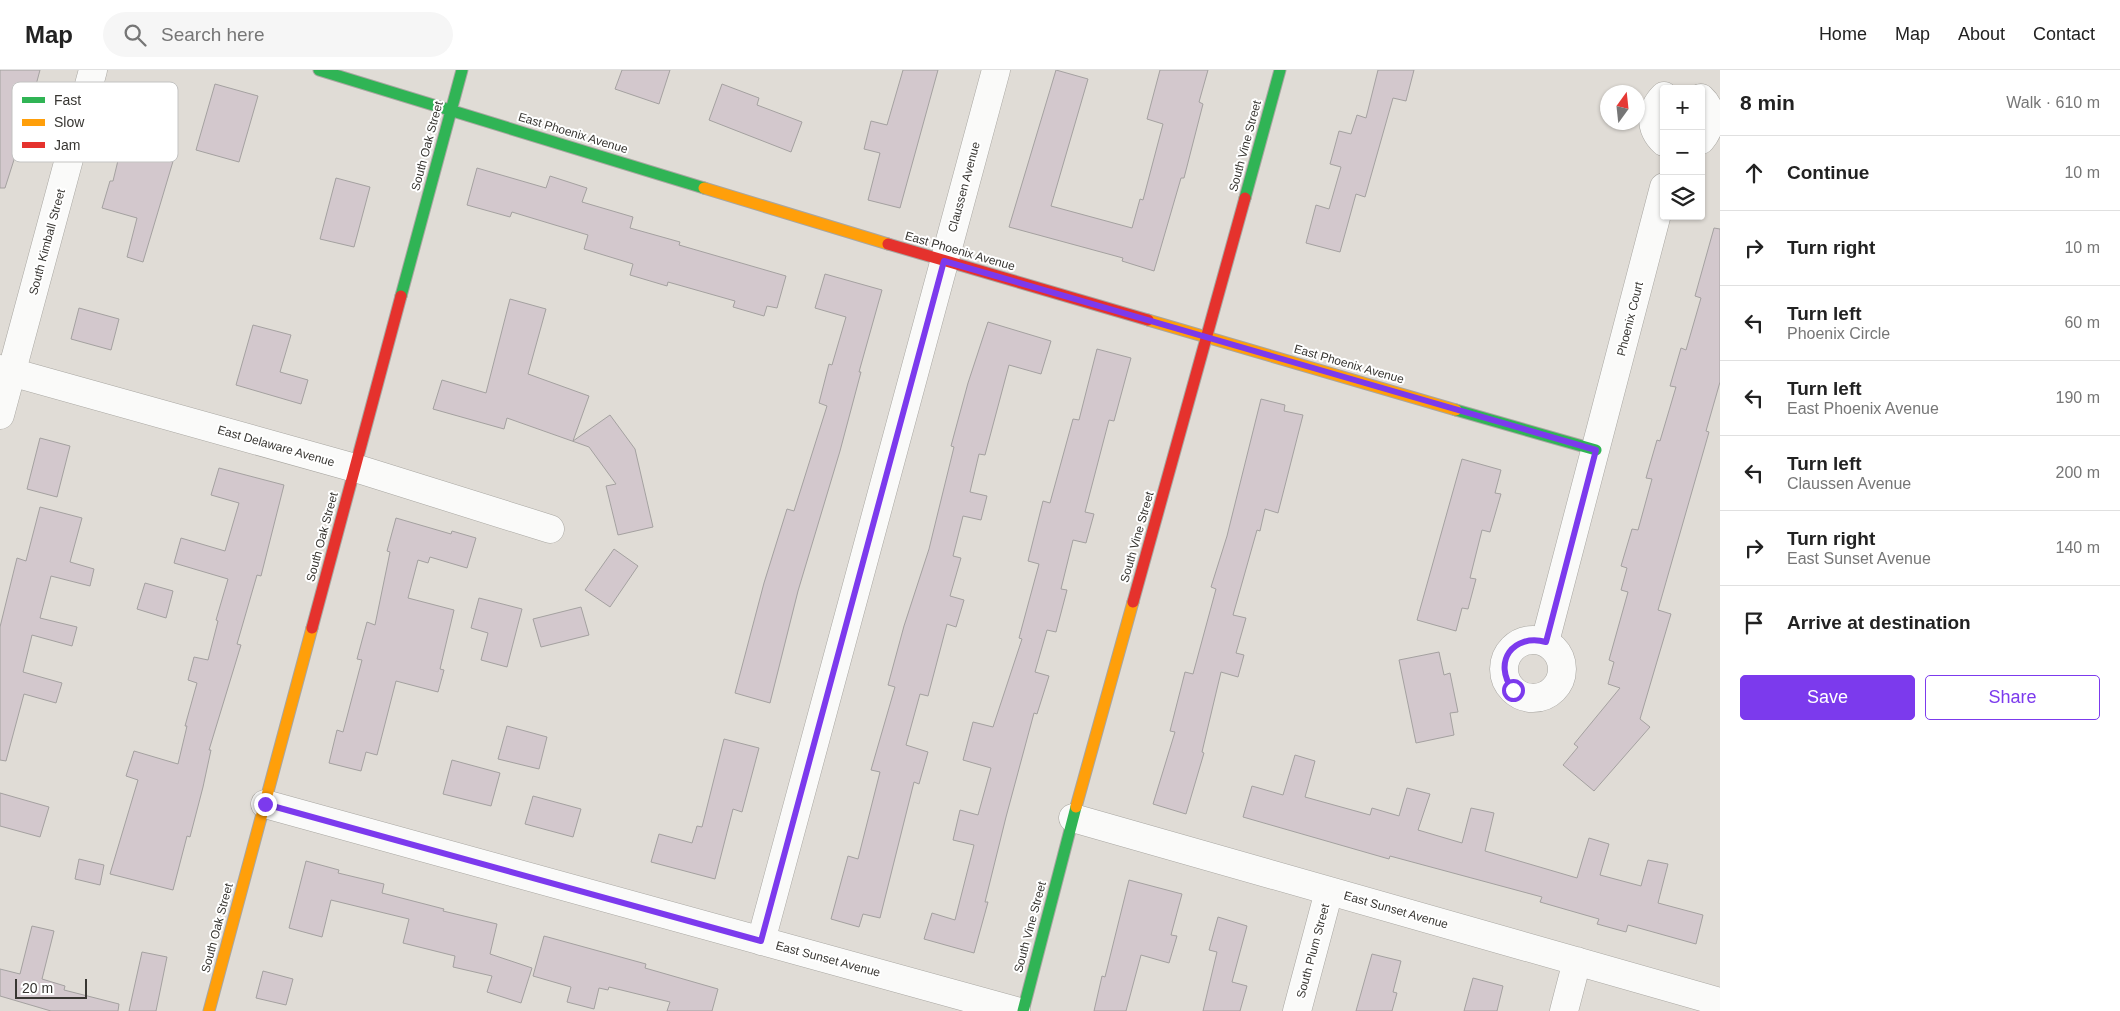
<!DOCTYPE html>
<meta charset="utf-8">
<style>
body{margin:0;font-family:Arial,sans-serif;background:#f6f6f6;color:#222}
.controls{position:absolute;right:15px;top:15px;display:grid;overflow:hidden;border-radius:5px;box-shadow:0 1px 4px #0004}
.controls button{width:45px;height:45px;display:grid;place-items:center;padding:0;border:0;border-bottom:1px solid #e0e0e0;background:#fff;color:#222;font:25px sans-serif}
.compass{position:absolute;left:1600px;top:15px;width:45px;height:45px;border-radius:50%;background:#fff;box-shadow:0 1px 4px #0004;rotate:15deg}
.scale{position:absolute;left:15px;bottom:12px;width:72px;box-sizing:border-box;padding-left:5px;border:2px solid #383632;border-top:0;font-size:14px;line-height:18px;white-space:nowrap;color:#383632;-webkit-text-stroke:4px #fff;paint-order:stroke}
.stop{position:absolute;width:15px;height:15px;margin:-11px;border:4px solid #7c3aed;border-radius:50%;background:#fff}
.stop.end{background:#7c3aed;border-color:#fff;box-shadow:0 1px 5px #0008}
.list{margin:0;padding:0;list-style:none}
h2{display:flex;justify-content:space-between;align-items:center;height:65px;margin:0;padding:0 20px;font-size:21px}
h2 small{font-size:16px;font-weight:400;color:#767676}
.list li{display:grid;grid-template-columns:32px 1fr auto;gap:15px;align-items:center;box-sizing:border-box;height:75px;padding:0 20px;border-top:1px solid #e0e0e0}
.list b{display:block;font-size:19px;white-space:nowrap}
.list p{margin:0;font-size:16px;white-space:nowrap;color:#767676}
.list em{font-size:16px;font-style:normal;color:#767676}
.actions{display:flex;gap:10px;padding:15px 20px}
.actions a{flex:1;padding:11px 0;border:1px solid #7c3aed;border-radius:5px;text-align:center;font-size:18px;color:#7c3aed}
.actions .main{background:#7c3aed;color:#fff}
.icon{flex:none;width:28px;height:28px;fill:none;stroke:currentColor;stroke-width:2;stroke-linecap:round;stroke-linejoin:round}
.map{position:relative;flex:none;width:1720px;height:941px;overflow:hidden}
header{display:flex;align-items:center;gap:30px;box-sizing:border-box;height:70px;padding:0 25px;background:#fff;border-bottom:1px solid #e0e0e0}
header strong{font-size:24px}
nav{display:flex;gap:28px;margin-inline-start:auto;font-size:18px}
.search{width:350px;height:45px;background:#f6f6f6;display:flex;align-items:center;gap:12px;box-sizing:border-box;padding:0 18px;border-radius:28px;color:#767676;font-size:19px}
main{display:flex}
aside{flex:1;background:#fff}
.map>svg:first-child{display:block}
</style>
<header>
<strong>Map</strong>
<div class="search"><svg class="icon" aria-label="search" viewBox="0 0 24 24"><circle cx="10" cy="10" r="6"/><path d="M15 15l6 6"/></svg>Search here</div>
<nav><a>Home</a><a>Map</a><a>About</a><a>Contact</a></nav>
</header>
<main>
<div class="map">
<svg width="1720" height="941" viewBox="0 0 1720 941">
<rect width="100%" height="100%" fill="#e0dcd6"/>
<path fill="#d3c8cd" stroke="#a4a1a0" d="M0 0H40L26 52 5 118H0Z
M622 0H670L659 34 615 19Z
M903 0H938L900 138 868 130 880 83 864 79 871 51 887 55Z
M1056 0 1088 9 1051 136 1132 158 1140 129 1143 130 1163 54 1147 49 1160 0H1208L1199 32 1203 34 1184 108H1181L1154 201 1122 191 1123 188 1009 157Z
M1378 0H1414L1406 31 1393 28 1365 127 1356 124 1340 182 1306 173 1316 135 1329 139 1341 97 1330 94 1339 61 1351 64 1357 45 1366 48Z
M215 14 258 26 239 92 196 80Z
M722 14 759 28 757 35 802 52 791 82 709 50Z
M122 74 174 88 143 192 127 187 137 148 102 138 110 111H113Z
M477 98 546 118 550 106 587 118 582 132 633 147 630 158 680 172 679 175 786 206 777 238 767 236 764 246 733 237 735 231 668 212 667 216 630 205 633 194 584 179 588 165 512 142 510 147 467 135Z
M336 108 370 117 354 177 320 169Z
M1714 158 1720 159V312L1706 361 1709 362 1658 540 1671 544 1640 649 1650 657 1594 721 1563 695 1578 677 1574 674 1620 618 1608 614 1614 592 1609 590 1628 522 1621 520 1627 498 1621 496 1632 459 1638 460 1652 409 1646 408 1657 370 1660 371 1676 317 1670 316 1681 278 1686 280 1701 228 1695 226Z
M825 204 882 220 859 302H861L840 381 798 521 770 633 735 623 764 513 787 439 794 441 827 336 819 333 829 294 832 295 846 247 815 238Z
M510 229 546 239 528 304 589 326 573 371 610 345 635 379 653 457 618 465 606 416 616 414 589 377 507 348 504 359 433 339 442 310 486 323Z
M79 238 119 249 111 280 71 269Z
M988 252 1051 271 1041 304 1009 295 985 385 979 384 970 422 987 426 981 450 963 446 953 486 961 488 950 526 964 530 956 557 947 554 928 626 920 624 906 675 928 682 919 714 914 712 880 848 863 844 859 857 831 849 848 786 858 789 880 702 871 700 895 617 888 615 904 556 929 479 954 377 951 376 968 313Z
M253 255 291 265 280 302 308 310 301 334 236 315Z
M1097 279 1131 288 1114 351 1109 350 1085 442 1094 444 1086 473 1073 470 1061 519 1067 520 1056 562 1047 560 1035 602 1049 606 1037 644 1034 643 1006 747 985 832H988L974 883 924 869 932 843 955 850 974 775 953 770 960 740 978 745 991 698 963 690 973 652 993 657 1022 569 1019 568 1039 494 1028 491 1043 431 1050 433 1073 349 1079 350Z
M1261 329 1285 335 1284 341 1303 345 1278 443 1265 439 1260 461 1257 460 1233 545 1246 548 1236 583 1244 585 1238 607 1221 602 1202 682 1204 683 1186 744 1153 734 1175 662 1170 661 1185 602 1193 604 1216 519 1211 517 1227 466Z
M40 368 70 376 57 427 27 419Z
M1462 389 1501 400 1495 423 1501 424 1490 462 1482 460 1470 508 1476 509 1468 539 1462 538 1456 561 1417 550Z
M219 398 284 415 261 506 257 505 237 574 241 575 209 680H211L203 717 190 767 187 766 173 820 110 804 138 710 126 706 134 681 178 694 187 656H185L197 613 188 610 194 587 208 590 218 551 216 550 228 509 174 493 181 468 225 481 239 433 211 425Z
M40 437 82 448 70 492 94 499 90 516 51 506 40 548 77 557 72 576 32 565 23 602 62 613 56 633 24 624 6 691 0 690V557L17 488 26 491Z
M396 448 451 464 452 461 476 468 467 498 430 487 428 493 418 490 408 528 454 540 440 599 444 600 438 622 396 611 377 685 366 682 361 701 329 693 337 660 343 662 362 590 357 589 367 552 375 555 390 482 387 481Z
M614 479 638 496 610 537 585 520Z
M145 513 173 521 166 548 137 539Z
M479 528 522 539 507 597 481 590 488 563 471 558Z
M581 537 589 565 541 577 533 549Z
M1439 582 1444 605 1450 603 1458 642 1450 643 1454 665 1416 673 1399 590Z
M507 656 547 667 539 699 498 689Z
M724 669 759 678 742 742 733 739 715 809 651 792 659 764 692 773 697 756 702 757Z
M1295 685 1315 691 1305 727 1370 745 1372 738 1399 746 1407 718 1430 724 1418 760 1462 773 1471 738 1494 743 1485 781 1577 808 1589 768 1609 774 1600 805 1641 816 1648 790 1668 794 1658 833 1703 845 1696 874 1628 855 1626 862 1597 854 1599 849 1540 832 1542 827 1390 786 1389 789 1243 747 1252 716 1283 725Z
M452 690 500 703 491 736 443 724Z
M0 723 49 737 40 767 0 756Z
M533 726 581 739 573 767 525 754Z
M79 789 104 795 100 815 75 809Z
M306 791 339 800 338 803 384 814 382 823 444 839 443 841 497 854 490 884 532 898 521 933 487 922 492 906 453 897 455 886 403 873 409 849 331 830 322 867 289 858Z
M1129 810 1182 824 1171 865 1177 866 1169 893 1141 885 1126 941H1094L1102 906 1105 907Z
M1218 847 1247 856 1232 912 1247 916 1240 941H1203L1217 882 1209 880Z
M32 856 54 861 42 909 65 916 64 920 119 934 118 941H51L0 926V899L20 904Z
M544 866 646 894 645 898 718 919 712 941H667L670 932 609 917 608 920 599 918 594 939 567 932 571 917 533 906Z
M142 882 167 887 156 941H129Z
M1372 884 1401 891 1393 922 1397 923 1392 941H1356Z
M263 901 293 909 286 935 256 928Z
M1473 908 1503 916 1497 941H1464Z"/>
<g fill="none" stroke-linecap="round" stroke-linejoin="round">
<g stroke="#a8a6a1" stroke-width="29">
<path id="street" d="M1664 26C1650 40 1649 58 1664 72
M1701 28C1714 40 1712 57 1701 70
M0 299 355 398 550 459
M0 345 93 0
M1504 599a29 29 0 1 1 58 0a29 29 0 1 1-58 0Z
M1545 572 1664 117
M265 734 1016 941
M1073 748 1720 932
M761 871 996 0
M1297 941 1329 821
M1564 941 1577 891"/>
</g>
<g stroke="#a8a6a1" stroke-width="13">
<path id="fast" d="M319 0 704 118
M1245 128 1280 0
M401 226 462 0
M1456 340 1596 380
M1023 941 1076 737"/>
</g>
<g stroke="#a8a6a1" stroke-width="13">
<path id="slow" d="M704 118 888 174
M1148 250 1456 340
M1076 737 1133 532
M209 941 312 558"/>
</g>
<g stroke="#a8a6a1" stroke-width="13">
<path id="jam" d="M888 174 1148 250
M1133 532 1245 128
M312 558 401 226"/>
</g>
<use href="#street" stroke="#fafaf9" stroke-width="28"/>
<use href="#fast" stroke="#30b455" stroke-width="11"/>
<use href="#slow" stroke="#ff9f0a" stroke-width="11"/>
<use href="#jam" stroke="#e5322d" stroke-width="11"/>
</g>
<g fill="none" stroke-linecap="round" stroke-linejoin="round">
<path stroke="#7c3aed" stroke-width="6" d="M265 734 761 871 944 191 1596 380 1546 572C1513 563 1492 592 1513 620"/>
</g>
<g text-anchor="middle" stroke-width="4" stroke-linejoin="round" paint-order="stroke">
<g font-size="12" fill="#383632" stroke="#fff">
<text transform="translate(573 63) rotate(17)" y="4">East Phoenix Avenue</text>
<text transform="translate(427 76) rotate(-75)" y="4">South Oak Street</text>
<text transform="translate(1245 76) rotate(-75)" y="4">South Vine Street</text>
<text transform="translate(964 117) rotate(-75)" y="4">Claussen Avenue</text>
<text transform="translate(47 172) rotate(-75)" y="4">South Kimball Street</text>
<text transform="translate(960 181) rotate(16)" y="4">East Phoenix Avenue</text>
<text transform="translate(1630 249) rotate(-76)" y="4">Phoenix Court</text>
<text transform="translate(1349 294) rotate(16)" y="4">East Phoenix Avenue</text>
<text transform="translate(276 376) rotate(16)" y="4">East Delaware Avenue</text>
<text transform="translate(322 467) rotate(-75)" y="4">South Oak Street</text>
<text transform="translate(1137 467) rotate(-74)" y="4">South Vine Street</text>
<text transform="translate(1396 840) rotate(16)" y="4">East Sunset Avenue</text>
<text transform="translate(1030 857) rotate(-75)" y="4">South Vine Street</text>
<text transform="translate(217 858) rotate(-75)" y="4">South Oak Street</text>
<text transform="translate(1313 881) rotate(-75)" y="4">South Plum Street</text>
<text transform="translate(828 889) rotate(15)" y="4">East Sunset Avenue</text>
</g>
</g>
<rect x="12" y="12" width="166" height="80" rx="8" fill="#fff" stroke="#c3c3c2" stroke-width="1"/>
<rect x="22" y="27" width="23" height="6" fill="#30b455"/>
<rect x="22" y="49" width="23" height="7" fill="#ff9f0a"/>
<rect x="22" y="72" width="23" height="6" fill="#e5322d"/>
<g font-size="14" fill="#383632">
<text x="54" y="35">Fast</text>
<text x="54" y="57">Slow</text>
<text x="54" y="80">Jam</text>
</g>
</svg>
<div class="controls">
<button>+</button>
<button>−</button>
<button><svg class="icon" aria-label="layers" viewBox="0 0 24 24"><path d="M12 4l9 5-9 5-9-5zM3 14l9 5 9-5"/></svg></button>
</div>
<svg class="compass" viewBox="-18 -18 36 36"><path d="M0-13l5 13h-10z" fill="#e53935"/><path d="M0 13l5-13h-10z" fill="#767676"/></svg>
<div class="scale">20 m</div>
<div class="stop" style="left:1513px;top:620px"></div>
<div class="stop end" style="left:265px;top:734px"></div>
</div>
<aside>
<h2>8 min<small>Walk · 610 m</small></h2>
<ul class="list">
<li><svg class="icon" aria-label="ahead" viewBox="0 0 24 24"><path d="M12 20V5M6 11l6-6 6 6"/></svg><div><b>Continue</b></div><em>10 m</em></li>
<li><svg class="icon" aria-label="right" viewBox="0 0 24 24"><path d="M7 20v-9h11M14 6l5 5-5 5"/></svg><div><b>Turn right</b></div><em>10 m</em></li>
<li><svg class="icon" aria-label="left" viewBox="0 0 24 24"><path d="M17 20v-9H6M10 6l-5 5 5 5"/></svg><div><b>Turn left</b><p>Phoenix Circle</p></div><em>60 m</em></li>
<li><svg class="icon" aria-label="left" viewBox="0 0 24 24"><path d="M17 20v-9H6M10 6l-5 5 5 5"/></svg><div><b>Turn left</b><p>East Phoenix Avenue</p></div><em>190 m</em></li>
<li><svg class="icon" aria-label="left" viewBox="0 0 24 24"><path d="M17 20v-9H6M10 6l-5 5 5 5"/></svg><div><b>Turn left</b><p>Claussen Avenue</p></div><em>200 m</em></li>
<li><svg class="icon" aria-label="right" viewBox="0 0 24 24"><path d="M7 20v-9h11M14 6l5 5-5 5"/></svg><div><b>Turn right</b><p>East Sunset Avenue</p></div><em>140 m</em></li>
<li><svg class="icon" aria-label="arrive" viewBox="0 0 24 24"><path d="M6 21V4h12l-3 4 3 4H6"/></svg><div><b>Arrive at destination</b></div></li>
</ul>
<div class="actions"><a class="main">Save</a><a>Share</a></div>
</aside>
</main>
